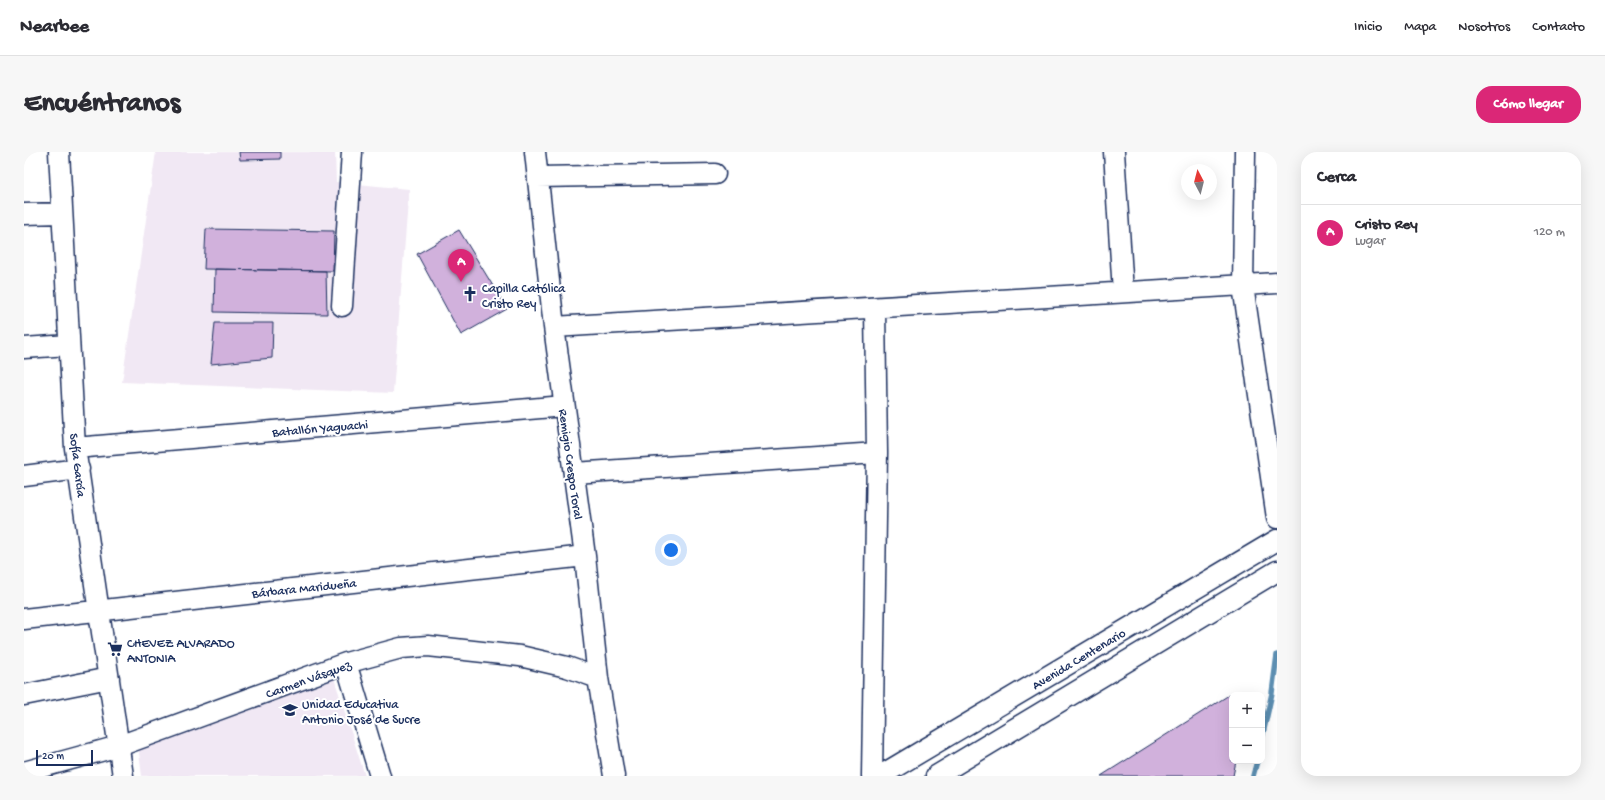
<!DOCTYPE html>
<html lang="es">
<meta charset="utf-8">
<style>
body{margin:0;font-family:"Gochi Hand",sans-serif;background:#f7f7f7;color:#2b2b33}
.controls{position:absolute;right:12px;bottom:12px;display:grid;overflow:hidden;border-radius:8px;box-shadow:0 4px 16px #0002}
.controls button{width:36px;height:36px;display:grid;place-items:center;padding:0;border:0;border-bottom:1px solid #e1e1e2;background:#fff;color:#2b2b33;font:20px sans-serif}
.compass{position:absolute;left:1157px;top:12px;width:36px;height:36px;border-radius:50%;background:#fff;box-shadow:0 4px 16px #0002;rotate:353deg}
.scale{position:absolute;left:12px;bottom:10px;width:57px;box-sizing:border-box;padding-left:4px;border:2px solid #1b2f5e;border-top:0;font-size:11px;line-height:14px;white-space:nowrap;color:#1b2f5e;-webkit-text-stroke:3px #fff;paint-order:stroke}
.you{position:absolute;left:647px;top:398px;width:14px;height:14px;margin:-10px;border:3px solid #fff;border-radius:50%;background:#1a73e8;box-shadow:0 0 0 6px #1a73e833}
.badge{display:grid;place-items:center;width:26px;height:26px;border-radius:50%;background:#db2777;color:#fff;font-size:13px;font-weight:700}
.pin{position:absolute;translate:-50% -33px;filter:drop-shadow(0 1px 2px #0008)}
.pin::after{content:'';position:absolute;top:21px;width:14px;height:12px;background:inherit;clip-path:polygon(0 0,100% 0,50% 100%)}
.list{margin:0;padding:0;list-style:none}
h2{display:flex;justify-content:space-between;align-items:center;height:52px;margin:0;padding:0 16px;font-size:17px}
h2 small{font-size:13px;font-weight:400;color:#7c7c81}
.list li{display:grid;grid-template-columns:26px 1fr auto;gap:12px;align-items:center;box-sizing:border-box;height:56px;padding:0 16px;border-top:1px solid #e1e1e2}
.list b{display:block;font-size:15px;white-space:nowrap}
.list p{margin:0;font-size:13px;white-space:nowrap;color:#7c7c81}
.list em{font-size:13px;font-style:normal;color:#7c7c81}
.map{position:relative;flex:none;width:1253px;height:624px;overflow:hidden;border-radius:16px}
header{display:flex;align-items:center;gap:24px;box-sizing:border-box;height:56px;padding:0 20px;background:#fff;border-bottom:1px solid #e1e1e2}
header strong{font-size:19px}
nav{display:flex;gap:22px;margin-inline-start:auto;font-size:14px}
.intro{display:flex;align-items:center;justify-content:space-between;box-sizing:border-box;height:96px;padding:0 24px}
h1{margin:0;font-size:28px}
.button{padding:10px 18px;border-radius:16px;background:#db2777;color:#fff;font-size:14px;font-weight:700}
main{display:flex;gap:24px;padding:0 24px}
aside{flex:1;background:#fff;border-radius:16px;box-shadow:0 4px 16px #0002}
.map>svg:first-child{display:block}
</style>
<header>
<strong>Nearbee</strong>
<nav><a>Inicio</a><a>Mapa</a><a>Nosotros</a><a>Contacto</a></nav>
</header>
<div class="intro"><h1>Encuéntranos</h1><a class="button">Cómo llegar</a></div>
<main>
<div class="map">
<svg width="1253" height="624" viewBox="0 0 1253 624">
<rect width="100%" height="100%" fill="#fff"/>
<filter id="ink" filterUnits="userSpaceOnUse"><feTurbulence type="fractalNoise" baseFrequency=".025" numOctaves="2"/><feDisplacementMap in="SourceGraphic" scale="8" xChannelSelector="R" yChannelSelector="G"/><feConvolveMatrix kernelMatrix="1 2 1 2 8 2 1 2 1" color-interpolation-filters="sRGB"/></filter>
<g filter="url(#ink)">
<path fill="#f1e8f4" d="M132 0H311L312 30 385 37 369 241 98 230Z
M309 523 341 624H118L114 593Z"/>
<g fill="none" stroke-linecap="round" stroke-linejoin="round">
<path stroke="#5c8eb1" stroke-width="5.5" d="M1238 586 1248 541 1253 503
M1229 624 1233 609"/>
</g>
<path fill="#d1b1dc" stroke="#1b2f5e" d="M215 0H256V7L216 8Z
M182 77 310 79 309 119 180 117Z
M435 78 483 157 437 183 393 102Z
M191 117 302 119 303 162 190 160Z
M191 171H249L248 206 187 212Z
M1205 543 1208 545V609H1212L1209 624H1077Z"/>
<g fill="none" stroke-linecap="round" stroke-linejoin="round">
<g stroke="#1b2f5e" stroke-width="23">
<path id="minor" d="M35 0 51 296 99 624
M511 0 530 175 561 404 574 526 590 624
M1090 0 1099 140
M1221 0 1219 134 1253 366
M514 25 691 22
M0 62 38 61
M318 154 328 0
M530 175 1253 131
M0 196 45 193
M51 296 540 254
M550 321 853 301
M0 324 55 317
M0 467 561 404
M322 511 356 624
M0 543 85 526
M0 620 95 594 322 511 377 496 404 494 496 504 543 515 574 526
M848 624 853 301 851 157
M856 624 1253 388
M912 624 1253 419"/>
</g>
<use href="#minor" stroke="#fff" stroke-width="20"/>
</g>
</g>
<defs>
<g id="church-bare" transform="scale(1.2)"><path d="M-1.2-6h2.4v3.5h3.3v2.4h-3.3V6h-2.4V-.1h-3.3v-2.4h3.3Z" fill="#1b2f5e" stroke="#fff" stroke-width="2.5" paint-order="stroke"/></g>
<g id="supermarket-bare" transform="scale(1.2)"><path d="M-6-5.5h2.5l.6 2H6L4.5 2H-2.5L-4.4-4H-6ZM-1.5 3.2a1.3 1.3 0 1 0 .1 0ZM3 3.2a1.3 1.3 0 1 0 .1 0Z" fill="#1b2f5e" stroke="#fff" stroke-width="2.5" paint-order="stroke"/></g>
<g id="school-bare" transform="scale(1.2)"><path d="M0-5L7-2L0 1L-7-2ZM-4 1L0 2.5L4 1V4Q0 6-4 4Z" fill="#1b2f5e" stroke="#fff" stroke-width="2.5" paint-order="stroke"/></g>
</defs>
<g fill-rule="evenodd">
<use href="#church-bare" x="446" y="142"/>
<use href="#supermarket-bare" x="91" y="497"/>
<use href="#school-bare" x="266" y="558"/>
</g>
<g text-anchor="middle" stroke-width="4" stroke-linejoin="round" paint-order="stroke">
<g font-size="13" fill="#1b2f5e" stroke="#fff" text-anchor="start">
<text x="458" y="140">Capilla Católica<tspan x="458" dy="15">Cristo Rey</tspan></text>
<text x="103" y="495">CHEVEZ ALVARADO<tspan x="103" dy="15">ANTONIA</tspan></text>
<text x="278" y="556">Unidad Educativa<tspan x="278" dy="15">Antonio José de Sucre</tspan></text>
</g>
<g font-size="13" fill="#1b2f5e" stroke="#fff">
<text transform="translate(296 275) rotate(-5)" y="5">Batallón Yaguachi</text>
<text transform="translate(548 312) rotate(82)" y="5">Remigio Crespo Toral</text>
<text transform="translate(55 313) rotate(83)" y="5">Sofía García</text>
<text transform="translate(280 435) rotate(-6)" y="5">Bárbara Maridueña</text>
<text transform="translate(1054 506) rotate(-31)" y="5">Avenida Centenario</text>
<text transform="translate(284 526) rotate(-20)" y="5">Carmen Vásquez</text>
</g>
</g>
</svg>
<div class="controls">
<button>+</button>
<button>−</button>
</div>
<svg class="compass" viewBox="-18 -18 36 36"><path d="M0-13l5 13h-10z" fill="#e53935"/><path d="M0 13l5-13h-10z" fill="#7c7c81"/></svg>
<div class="scale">20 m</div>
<div class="you"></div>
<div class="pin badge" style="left:437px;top:130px">A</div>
</div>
<aside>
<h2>Cerca<small></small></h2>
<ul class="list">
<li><span class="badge">A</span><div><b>Cristo Rey</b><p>Lugar</p></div><em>120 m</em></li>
</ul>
</aside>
</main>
